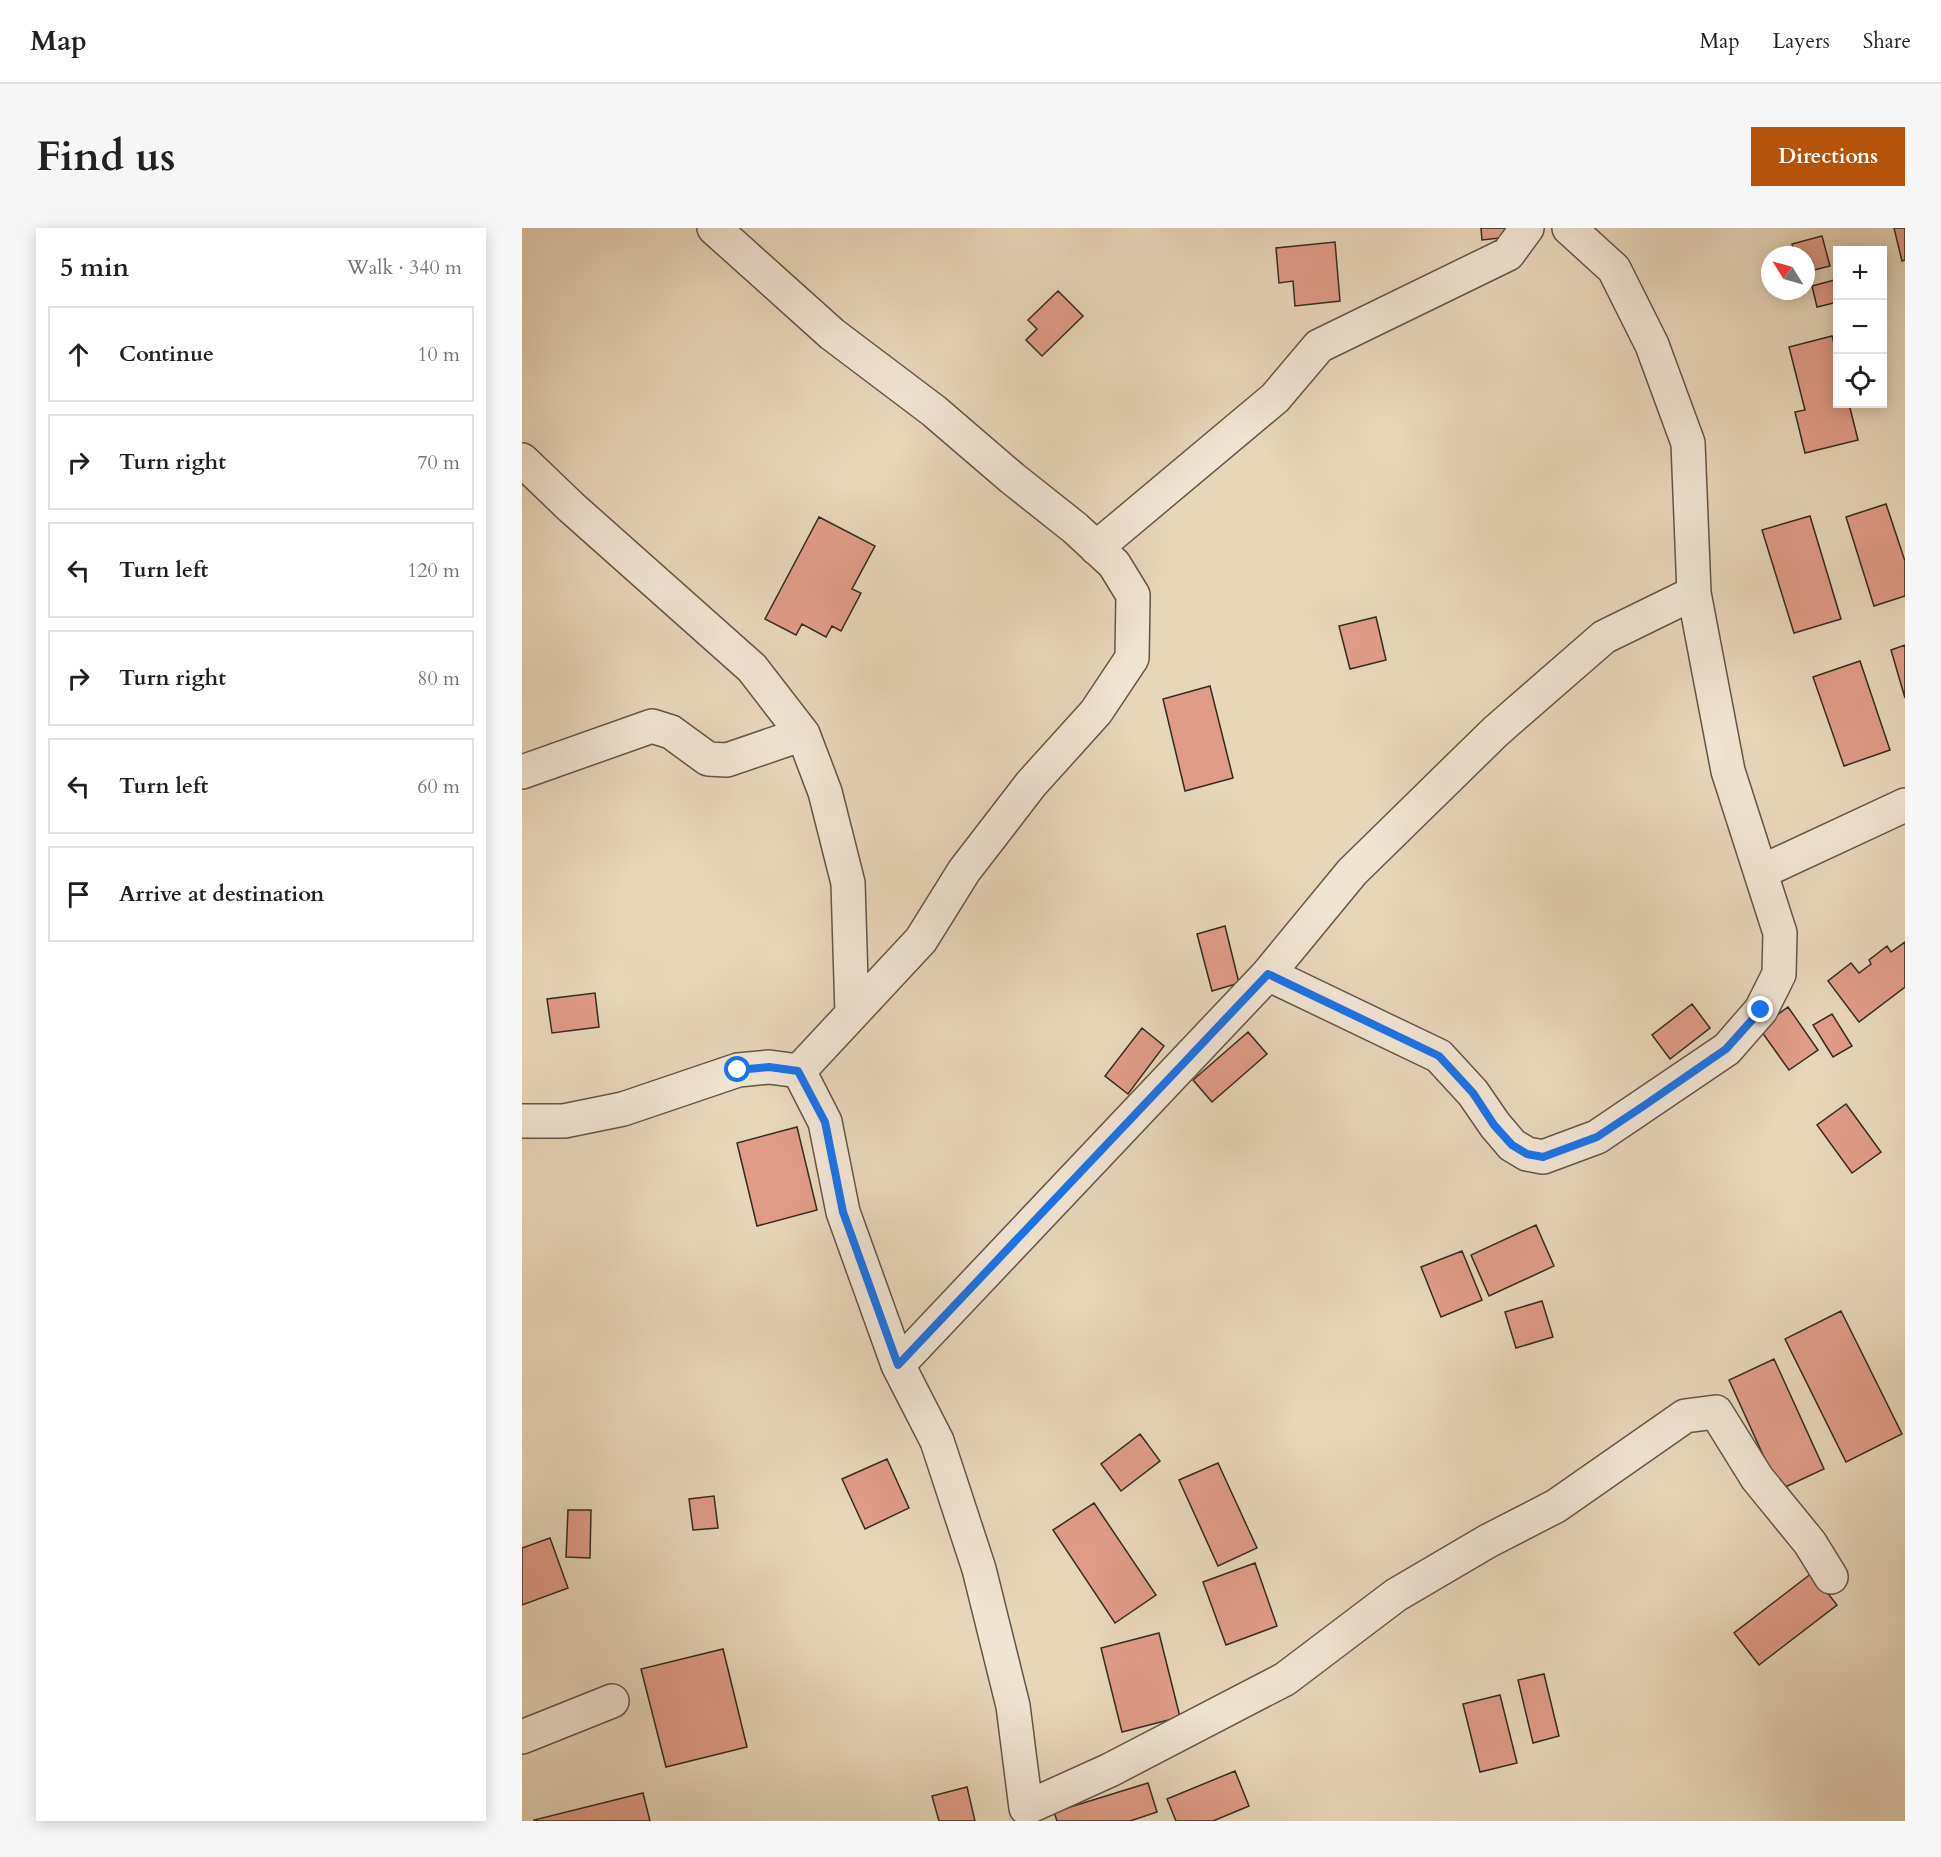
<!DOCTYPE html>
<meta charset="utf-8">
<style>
body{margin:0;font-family:Cardo,serif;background:#f6f6f6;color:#202124}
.controls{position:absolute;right:18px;top:18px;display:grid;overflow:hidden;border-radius:0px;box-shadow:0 3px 15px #0003}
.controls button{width:54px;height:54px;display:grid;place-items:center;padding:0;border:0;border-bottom:2px solid #e0e0e0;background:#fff;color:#202124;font:30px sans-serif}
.compass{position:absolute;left:1239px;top:18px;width:54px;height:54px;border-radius:50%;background:#fff;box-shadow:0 3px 15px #0003;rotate:307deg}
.stop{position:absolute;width:18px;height:18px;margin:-14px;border:4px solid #1a73e8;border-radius:50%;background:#fff}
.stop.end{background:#1a73e8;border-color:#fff;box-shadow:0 2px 6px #0008}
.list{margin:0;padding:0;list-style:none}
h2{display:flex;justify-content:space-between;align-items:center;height:78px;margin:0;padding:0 24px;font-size:26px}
h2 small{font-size:20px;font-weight:400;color:#757577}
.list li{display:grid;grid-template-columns:39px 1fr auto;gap:18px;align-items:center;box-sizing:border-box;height:96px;margin:0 12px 12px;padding:0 12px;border:2px solid #e0e0e0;border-radius:0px}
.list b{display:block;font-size:22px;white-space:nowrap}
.list em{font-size:20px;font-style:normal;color:#757577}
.icon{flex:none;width:33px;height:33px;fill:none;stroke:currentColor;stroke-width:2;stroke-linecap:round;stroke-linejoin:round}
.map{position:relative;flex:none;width:1383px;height:1593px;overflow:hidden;border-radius:0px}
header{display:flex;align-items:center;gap:36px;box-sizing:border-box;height:84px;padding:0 30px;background:#fff;border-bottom:2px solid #e0e0e0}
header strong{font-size:28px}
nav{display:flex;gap:33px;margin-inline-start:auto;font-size:21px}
.intro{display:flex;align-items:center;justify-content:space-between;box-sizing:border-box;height:144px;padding:0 36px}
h1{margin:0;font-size:42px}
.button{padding:15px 27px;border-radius:0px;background:#b45309;color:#fff;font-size:21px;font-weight:700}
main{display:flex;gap:36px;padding:0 36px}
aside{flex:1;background:#fff;border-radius:0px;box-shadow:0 3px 15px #0003}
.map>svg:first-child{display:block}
</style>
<header>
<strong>Map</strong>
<nav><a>Map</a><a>Layers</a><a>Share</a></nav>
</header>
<div class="intro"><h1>Find us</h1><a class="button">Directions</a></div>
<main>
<aside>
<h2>5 min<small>Walk · 340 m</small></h2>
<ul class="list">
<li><svg class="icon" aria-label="ahead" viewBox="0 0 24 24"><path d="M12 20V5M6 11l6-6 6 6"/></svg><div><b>Continue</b></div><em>10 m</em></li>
<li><svg class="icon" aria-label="right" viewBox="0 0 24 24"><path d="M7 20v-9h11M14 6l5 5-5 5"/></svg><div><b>Turn right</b></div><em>70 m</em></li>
<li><svg class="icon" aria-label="left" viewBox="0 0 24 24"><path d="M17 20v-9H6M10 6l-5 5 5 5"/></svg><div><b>Turn left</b></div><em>120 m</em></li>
<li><svg class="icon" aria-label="right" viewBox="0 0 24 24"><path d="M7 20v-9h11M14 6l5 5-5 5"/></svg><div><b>Turn right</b></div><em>80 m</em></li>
<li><svg class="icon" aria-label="left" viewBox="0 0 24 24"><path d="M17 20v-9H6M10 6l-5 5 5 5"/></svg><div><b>Turn left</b></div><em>60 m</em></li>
<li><svg class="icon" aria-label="arrive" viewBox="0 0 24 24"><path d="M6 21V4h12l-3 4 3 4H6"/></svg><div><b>Arrive at destination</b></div></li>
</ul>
</aside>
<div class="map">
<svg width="1383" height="1593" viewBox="0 0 1383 1593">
<rect width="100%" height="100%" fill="#e8d6b9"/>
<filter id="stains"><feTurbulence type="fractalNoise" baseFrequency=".00333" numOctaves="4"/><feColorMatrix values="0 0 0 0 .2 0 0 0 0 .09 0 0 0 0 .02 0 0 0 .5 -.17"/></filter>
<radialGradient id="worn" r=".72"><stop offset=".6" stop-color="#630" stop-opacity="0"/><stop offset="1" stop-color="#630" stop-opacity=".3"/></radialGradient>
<path fill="#e09c87" stroke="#362b21" stroke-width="1.5" d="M959 0H995L996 8 960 12Z
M1372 0H1383V32L1380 33Z
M1300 8 1308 38 1284 44V27H1273L1270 16Z
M813 14 818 73 773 78 771 53 757 55 754 20Z
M1316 51V74L1295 79 1290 58Z
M536 63 561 88 520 128 504 112 515 101 506 92Z
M1310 108 1316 130V176H1327L1336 212 1283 225 1273 184 1283 182 1267 119Z
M1364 276 1383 333V368L1352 378 1324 289Z
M1288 288 1319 391 1272 405 1240 302Z
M297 289 353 318 330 361 339 365 319 403 310 398 304 409 280 396 274 407 243 391Z
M854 389 864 432 828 441 817 398Z
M1383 417V470L1369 422Z
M1338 433 1368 522 1322 538 1291 449Z
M688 458 711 550 663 563 641 471Z
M703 698 717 755 690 763 675 706Z
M1383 714V759L1337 794 1306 753 1329 735 1337 745 1349 736 1347 732 1365 718 1369 724Z
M73 765 77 799 30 805 25 771Z
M1170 776 1188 800 1148 831 1130 807Z
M1266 779 1296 822 1267 842 1237 800Z
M1310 786 1330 818 1311 829 1291 797Z
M620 800 642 818 606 866 583 848Z
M726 804 745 826 690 874 671 852Z
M1324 876 1359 924 1330 945 1295 897Z
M275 899 295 982 235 998 215 915Z
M1014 997 1032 1038 967 1068 949 1027Z
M940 1023 960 1072 919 1089 899 1039Z
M1020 1073 1031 1109 994 1120 983 1084Z
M1319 1083 1380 1206 1324 1234 1263 1111Z
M1252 1131 1302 1241 1257 1262 1207 1152Z
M618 1206 638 1233 599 1263 579 1236Z
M365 1231 387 1280 343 1301 320 1251Z
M696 1235 735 1320 696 1338 657 1252Z
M192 1268 196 1300 171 1302 167 1271Z
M572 1275 634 1367 593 1395 531 1302Z
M46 1282H69L68 1330 44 1329Z
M28 1310 46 1360 0 1377V1320Z
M733 1335 755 1398 704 1417 681 1354Z
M1290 1345 1315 1377 1237 1437 1212 1405Z
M637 1405 658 1489 600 1504 579 1420Z
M201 1421 225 1519 144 1539 119 1441Z
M1022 1446 1037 1508 1011 1515 996 1452Z
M978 1467 995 1535 958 1544 941 1476Z
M713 1543 727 1578 691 1593H654L645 1571Z
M626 1555 635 1584 608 1593H535L532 1584Z
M445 1559 453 1593H417L410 1568Z
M121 1565 128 1593H12V1592Z"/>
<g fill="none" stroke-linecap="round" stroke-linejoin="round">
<g stroke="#625647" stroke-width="36">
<path id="minor" d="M192 0 310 106 412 183 490 250 553 300 592 336 611 367 610 430 574 484 509 556 442 643 399 712 277 843
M0 232 49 279 230 440 281 506 303 564 326 655 330 786
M574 320 753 170 797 118 986 26 1005 0
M0 544 130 498 149 504 186 531 205 532 281 506
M1239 644 1383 577
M746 746 917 828 951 865 973 897 990 917 1005 926 1021 929 1075 909 1205 821 1239 782 1257 746 1258 705 1206 543 1172 365 1166 215 1130 117 1092 41 1047 0
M277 843 303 894 321 984 376 1137 746 746 830 644 973 504 1082 409 1172 365
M0 893H42L101 881 216 842 247 839 277 843
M376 1137 415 1213 457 1341 491 1478 504 1580 588 1542 763 1451 874 1367 966 1313 1034 1278 1163 1188 1194 1184 1235 1250 1288 1315 1309 1349
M0 1509 90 1473"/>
</g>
<use href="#minor" stroke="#f0e4d2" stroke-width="33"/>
</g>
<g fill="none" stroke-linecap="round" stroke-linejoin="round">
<path stroke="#1a73e8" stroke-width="8" d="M216 842 247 839 276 843 303 894 321 984 376 1137 746 746 917 828 951 865 972 897 990 917 1005 926 1021 929 1075 909 1123 877 1204 821 1239 782"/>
</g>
<rect width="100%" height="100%" filter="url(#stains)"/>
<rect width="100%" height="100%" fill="url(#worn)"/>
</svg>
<div class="controls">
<button>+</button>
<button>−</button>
<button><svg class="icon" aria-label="locate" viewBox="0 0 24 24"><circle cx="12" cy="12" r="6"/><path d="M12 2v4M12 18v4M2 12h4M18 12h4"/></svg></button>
</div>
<svg class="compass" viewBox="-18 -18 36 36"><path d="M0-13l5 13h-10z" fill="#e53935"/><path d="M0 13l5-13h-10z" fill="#757577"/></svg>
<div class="stop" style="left:216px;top:842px"></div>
<div class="stop end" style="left:1239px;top:782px"></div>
</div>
</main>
